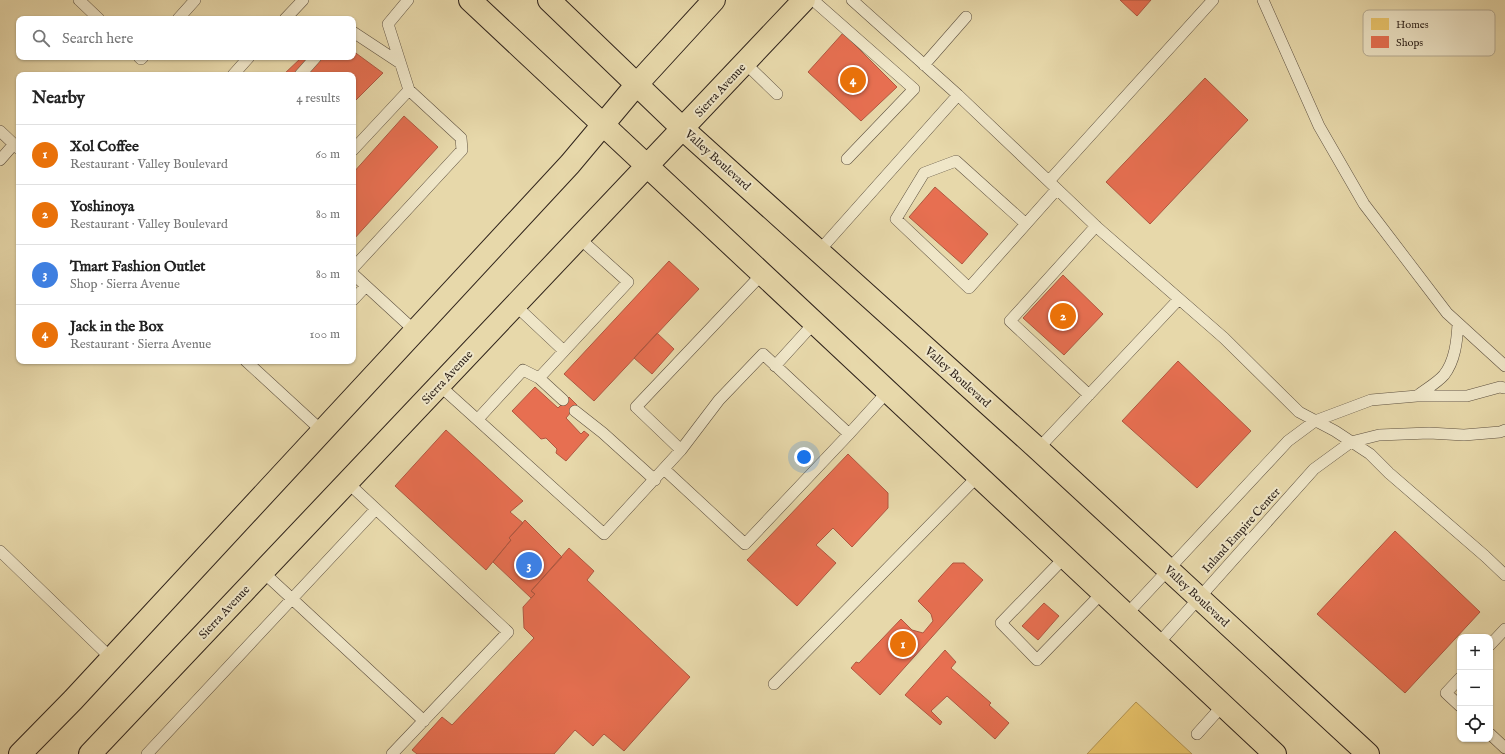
<!DOCTYPE html>
<meta charset="utf-8">
<style>
body{margin:0;font-family:"IM FELL English",serif;background:#f2f2f2;color:#222}
.controls{position:absolute;right:12px;bottom:12px;display:grid;overflow:hidden;border-radius:8px;box-shadow:0 1px 3px #0004}
.controls button{width:36px;height:36px;display:grid;place-items:center;padding:0;border:0;border-bottom:1px solid #e0e0e0;background:#fff;color:#222;font:20px sans-serif}
.you{position:absolute;left:804px;top:457px;width:14px;height:14px;margin:-10px;border:3px solid #fff;border-radius:50%;background:#1a73e8;box-shadow:0 0 0 6px #1a73e833}
.badge{display:grid;place-items:center;width:26px;height:26px;border-radius:50%;background:#1a73e8;color:#fff;font-size:13px;font-weight:700}
.pin{position:absolute;translate:-50% -50%;border:2px solid #fff;box-shadow:0 1px 4px #0006}
.list{margin:0;padding:0;list-style:none}
h2{display:flex;justify-content:space-between;align-items:center;height:52px;margin:0;padding:0 16px;font-size:17px}
h2 small{font-size:13px;font-weight:400;color:#767676}
.list li{display:grid;grid-template-columns:26px 1fr auto;gap:12px;align-items:center;box-sizing:border-box;height:60px;padding:0 16px;border-top:1px solid #e0e0e0}
.list b{display:block;font-size:15px;white-space:nowrap}
.list p{margin:0;font-size:13px;white-space:nowrap;color:#767676}
.list em{font-size:13px;font-style:normal;color:#767676}
.icon{flex:none;width:22px;height:22px;fill:none;stroke:currentColor;stroke-width:2;stroke-linecap:round;stroke-linejoin:round}
.map{position:relative;flex:none;width:1505px;height:754px;overflow:hidden}
.search{position:absolute;background:#fff;box-shadow:0 1px 3px #0004;left:16px;top:16px;width:340px;height:44px;display:flex;align-items:center;gap:10px;box-sizing:border-box;padding:0 14px;border-radius:8px;color:#767676;font-size:15px}
.panel{position:absolute;background:#fff;box-shadow:0 1px 3px #0004;left:16px;top:72px;width:340px;height:292px;border-radius:8px}
.map>svg:first-child{display:block}
</style>
<div class="map">
<svg width="1505" height="754" viewBox="0 0 1505 754">
<rect width="100%" height="100%" fill="#e7d8aa"/>
<filter id="stains"><feTurbulence type="fractalNoise" baseFrequency=".005" numOctaves="4"/><feColorMatrix values="0 0 0 0 .2 0 0 0 0 .09 0 0 0 0 .02 0 0 0 .5 -.17"/></filter>
<radialGradient id="worn" r=".72"><stop offset=".6" stop-color="#630" stop-opacity="0"/><stop offset="1" stop-color="#630" stop-opacity=".3"/></radialGradient>
<path fill="#e9c46a" stroke="#b29453" d="M1136 702 1192 754H1087Z"/>
<path fill="#e76f51" stroke="#b05841" d="M1120 0H1151L1137 16Z
M843 33 897 87 861 121 808 72Z
M353 51 383 73 353 103V75H283L302 57H353Z
M1205 78 1248 120 1150 224 1106 182Z
M404 116 438 147 353 240V173Z
M935 187 988 234 962 264 909 217Z
M669 261 699 289 594 401 564 374Z
M1063 275 1103 314 1064 355 1023 318Z
M657 333 674 349 652 374 634 358Z
M1178 361 1251 431 1197 488 1122 421Z
M535 387 558 408 569 397 577 405 566 418 581 434 584 431 589 435 566 461 556 453 557 449 546 438 541 439 512 411Z
M446 430 523 501 510 512 523 523 509 538 511 540 486 570 395 486Z
M848 454 888 493V508L852 547 833 528 816 545 836 563 797 606 747 560Z
M525 520 562 557 531 591 535 594 531 598 493 562 511 540 509 538Z
M1395 531 1480 612 1405 693 1317 614Z
M569 548 594 571 587 580 690 677 624 751 604 734 593 746 575 730 554 754H417L412 750 442 717 452 725 534 638 524 628 523 607 535 594 531 591Z
M953 563H964L983 580 880 695 851 668 856 662 859 663 901 619 912 630 923 633 933 621 931 614 918 601Z
M1044 603 1059 616 1038 640 1022 626Z
M945 650 956 662 951 668 991 703 989 705 1009 723 995 739 947 696 931 711 942 722 940 725 905 695Z"/>
<g fill="none" stroke-linecap="round" stroke-linejoin="round">
<g stroke="#5e5140" stroke-width="12">
<path id="service" d="M79 0 99 19
M813 0 914 89 847 159
M852 0 958 95 1099 229 1224 338 1299 412 1335 431 1370 454 1389 473 1485 556 1505 575
M1263 0 1319 126 1364 204 1447 313 1505 366
M178 19 195 0
M285 19 303 0
M353 32 400 63
M139 57 141 59 143 57
M745 63 777 94
M924 65 966 17
M233 75 249 57
M300 75 316 57
M0 131 19 149
M353 150 409 90 388 24 408 0
M0 160 14 144
M1049 181 1213 0
M1026 224 956 161 924 173 896 219 969 288 1057 189
M819 251 958 95
M353 268 462 150 461 138 409 90
M353 274 415 331
M353 300 366 286
M515 305 564 351
M246 361 322 431
M775 366 815 322
M539 378 628 282 578 237
M439 385 604 534 681 450 719 400 763 354 849 434
M1089 395 1010 321 1096 226
M1417 396C1426 389 1437 383 1444 375 1455 361 1457 341 1458 324
M575 411 603 433 655 480
M478 419 523 370 539 378 563 400
M1038 449 1179 299
M681 450 636 407 763 273
M664 469 745 544 849 434 888 391
M347 482 508 632 392 754
M0 551 112 659
M1065 557 1001 623 1037 660 1103 592
M263 572 424 721
M1127 614 1288 441 1315 421 1371 400 1417 396H1467L1500 387 1505 388
M1158 644 1314 469 1351 442 1379 435 1429 433 1464 435 1500 432 1505 430
M1490 645 1505 629
M1460 678 1446 693 1460 706
M774 684 978 476
M1197 734 1223 705
M1490 734 1505 748
M147 754 376 509"/>
</g>
<g stroke="#30241c" stroke-width="24">
<path id="primary" d="M470 0 1275 754
M549 0 683 129 1038 449 1368 754
M20 754 73 700 570 164 637 84 714 0
M90 754 804 0"/>
</g>
<use href="#service" stroke="#efe6c8" stroke-width="11"/>
<use href="#primary" stroke="#e7d8aa" stroke-width="22"/>
</g>
<g text-anchor="middle" stroke-width="4" stroke-linejoin="round" paint-order="stroke">
<g font-size="12" fill="#30241c" stroke="#efe6c8">
<text transform="translate(720 90) rotate(-47)" y="4">Sierra Avenue</text>
<text transform="translate(718 160) rotate(42)" y="4">Valley Boulevard</text>
<text transform="translate(447 377) rotate(-47)" y="4">Sierra Avenue</text>
<text transform="translate(958 377) rotate(42)" y="4">Valley Boulevard</text>
<text transform="translate(1241 530) rotate(-48)" y="4">Inland Empire Center</text>
<text transform="translate(1197 596) rotate(43)" y="4">Valley Boulevard</text>
<text transform="translate(224 612) rotate(-47)" y="4">Sierra Avenue</text>
</g>
</g>
<rect x="1363" y="10" width="132" height="46" rx="6" fill="#efe6c8" stroke="#b6ac94" stroke-width="1"/>
<rect x="1371" y="18" width="18" height="12" fill="#e9c46a"/>
<rect x="1371" y="36" width="18" height="12" fill="#e76f51"/>
<g font-size="11" fill="#30241c">
<text x="1396" y="28">Homes</text>
<text x="1396" y="46">Shops</text>
</g>
<rect width="100%" height="100%" filter="url(#stains)"/>
<rect width="100%" height="100%" fill="url(#worn)"/>
</svg>
<div class="controls">
<button>+</button>
<button>−</button>
<button><svg class="icon" aria-label="locate" viewBox="0 0 24 24"><circle cx="12" cy="12" r="6"/><path d="M12 2v4M12 18v4M2 12h4M18 12h4"/></svg></button>
</div>
<div class="you"></div>
<div class="pin badge" style="left:903px;top:644px;background:#e8710a">1</div>
<div class="pin badge" style="left:1063px;top:316px;background:#e8710a">2</div>
<div class="pin badge" style="left:529px;top:565px;background:#3f7fe0">3</div>
<div class="pin badge" style="left:853px;top:80px;background:#e8710a">4</div>
<div class="search"><svg class="icon" aria-label="search" viewBox="0 0 24 24"><circle cx="10" cy="10" r="6"/><path d="M15 15l6 6"/></svg>Search here</div>
<section class="panel">
<h2>Nearby<small>4 results</small></h2>
<ul class="list">
<li><span class="badge" style="background:#e8710a">1</span><div><b>Xol Coffee</b><p>Restaurant · Valley Boulevard</p></div><em>60 m</em></li>
<li><span class="badge" style="background:#e8710a">2</span><div><b>Yoshinoya</b><p>Restaurant · Valley Boulevard</p></div><em>80 m</em></li>
<li><span class="badge" style="background:#3f7fe0">3</span><div><b>Tmart Fashion Outlet</b><p>Shop · Sierra Avenue</p></div><em>80 m</em></li>
<li><span class="badge" style="background:#e8710a">4</span><div><b>Jack in the Box</b><p>Restaurant · Sierra Avenue</p></div><em>100 m</em></li>
</ul>
</section>
</div>
